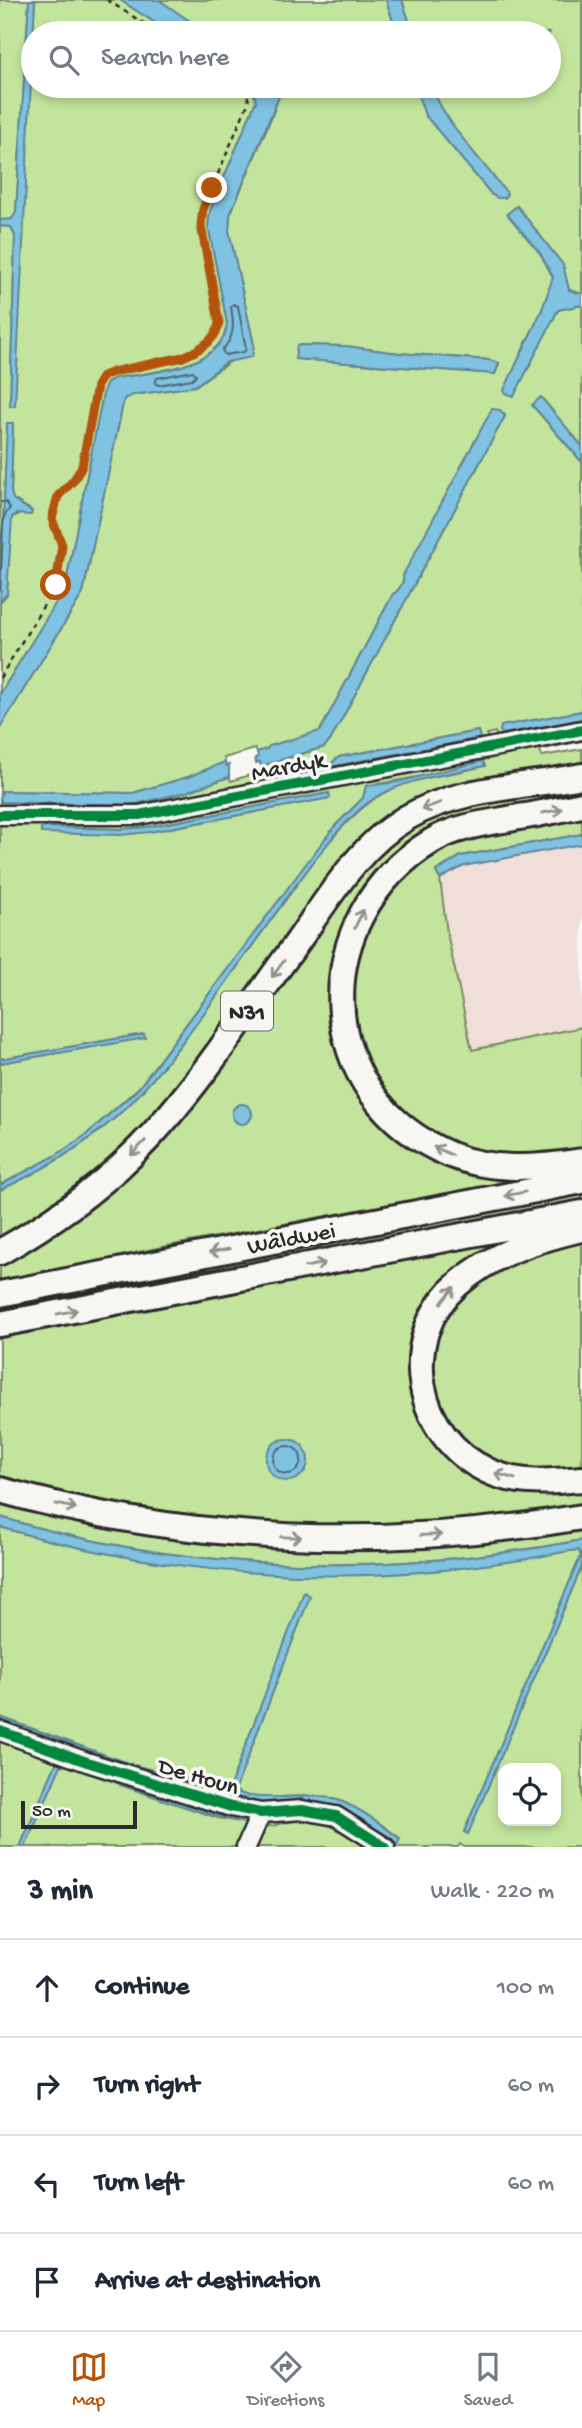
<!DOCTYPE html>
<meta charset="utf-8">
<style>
body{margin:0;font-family:"Gochi Hand",sans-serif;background:#f2f2f3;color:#1f2937}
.controls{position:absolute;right:21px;bottom:21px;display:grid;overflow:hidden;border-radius:14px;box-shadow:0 4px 10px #0003}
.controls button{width:63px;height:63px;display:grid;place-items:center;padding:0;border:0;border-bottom:2px solid #e0e1e3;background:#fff;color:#1f2937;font:35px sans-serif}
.scale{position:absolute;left:21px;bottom:18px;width:116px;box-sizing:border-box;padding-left:7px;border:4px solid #2b2b2b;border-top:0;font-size:19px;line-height:24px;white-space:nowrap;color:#2b2b2b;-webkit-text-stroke:5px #f6f6f2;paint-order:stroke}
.stop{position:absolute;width:21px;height:21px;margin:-16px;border:5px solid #b45309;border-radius:50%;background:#fff}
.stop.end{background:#b45309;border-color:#fff;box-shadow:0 2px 7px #0008}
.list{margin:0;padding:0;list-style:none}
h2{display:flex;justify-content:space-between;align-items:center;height:91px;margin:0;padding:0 28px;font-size:30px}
h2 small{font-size:23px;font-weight:400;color:#747a83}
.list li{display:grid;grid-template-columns:46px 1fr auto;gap:21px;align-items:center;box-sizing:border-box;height:98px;padding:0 28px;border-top:2px solid #e0e1e3}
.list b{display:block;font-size:26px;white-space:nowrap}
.list em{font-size:23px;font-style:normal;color:#747a83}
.icon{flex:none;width:38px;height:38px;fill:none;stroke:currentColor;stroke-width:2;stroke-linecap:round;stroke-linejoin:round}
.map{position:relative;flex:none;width:582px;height:1847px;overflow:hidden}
.search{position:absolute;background:#fff;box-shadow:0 4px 10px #0003;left:21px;right:21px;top:21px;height:77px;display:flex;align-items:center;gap:18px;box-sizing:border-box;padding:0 24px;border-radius:38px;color:#747a83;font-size:26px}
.sheet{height:483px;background:#fff}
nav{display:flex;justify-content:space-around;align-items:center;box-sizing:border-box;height:98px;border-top:2px solid #e0e1e3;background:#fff;font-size:19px;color:#747a83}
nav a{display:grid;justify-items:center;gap:4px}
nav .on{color:#b45309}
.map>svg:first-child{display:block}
</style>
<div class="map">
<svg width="582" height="1847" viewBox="0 0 582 1847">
<rect width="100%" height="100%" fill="#f6f6f2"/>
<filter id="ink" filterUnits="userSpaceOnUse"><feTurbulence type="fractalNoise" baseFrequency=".0143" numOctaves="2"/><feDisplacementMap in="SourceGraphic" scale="14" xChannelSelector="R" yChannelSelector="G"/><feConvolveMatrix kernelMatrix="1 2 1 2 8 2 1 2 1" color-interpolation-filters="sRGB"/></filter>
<g filter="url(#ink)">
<path fill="#f0dfd8" d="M582 844V1027L472 1050 447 933 440 879 464 866Z"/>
<path fill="#c3e49d" stroke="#778864" stroke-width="2" fill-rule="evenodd" d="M0 0H29L16 212 15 217 9 220H0Z
M35 0H120L171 33H33Z
M159 0H386L397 33H207Z
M402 0H582V294L569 290 563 265 517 206 507 214 540 253 553 277C543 318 517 353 505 393L514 395 558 310 582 305V446L569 430 532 405 582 462V711L501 726 504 734 582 719V727L498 740 495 732 487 734 488 743 267 782 261 766 324 747 330 741 505 416 504 413 492 409 404 575C405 581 399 591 393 594L320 731 269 746 267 749 257 752 255 749 224 758 225 762 188 777 133 793 2 791 0 795V728L83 593 124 399 133 395 195 386 254 345 229 231 230 215 274 111 279 96 276 86H415L425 115 492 195 506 193C482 161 445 123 431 86H549V33H413ZM298 345 345 346 399 353 489 360 499 364 495 374 296 359ZM478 731 479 738 317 768V766L332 763 339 757Z
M33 36V86H246L253 91 256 101 210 211 208 225 227 323C224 369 149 372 115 378L108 382 104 389 65 588 0 694V602L7 594 10 526 12 517 31 510 13 499 11 492 13 423H8L0 579V226L11 227 15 236 10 405 14 406Z
M582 734V741L540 750 542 756 582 749V767L403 815 128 1151 0 1245V1190C52 1166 105 1133 143 1090 192 1035 233 971 277 912 305 873 334 828 374 799 405 776 449 777 485 765L366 786 363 798 335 826 139 1087 86 1135 55 1156 0 1185V1063L144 1038V1034L0 1059V820H117ZM329 793 330 798 149 832H41V827L121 829 148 827Z
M253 774 256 783 253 790 171 807 0 810V799L3 802 132 805 186 792 229 777 231 781Z
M582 784V796L485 816 364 898 338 1030 410 1139 552 1173 152 1249 0 1283V1257L84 1202 362 865 397 834 449 811Z
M582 815V834L461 856 436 871 440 879 447 933 472 1050 582 1027V1157L471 1155 396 1113 359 1057 348 983 375 905 439 845Z
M582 1191V1205L0 1316V1305Z
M582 1234V1474L532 1475 474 1456 438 1412 427 1357 452 1298 530 1247Z
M522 1236 439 1297 422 1408 523 1492 543 1494 582 1492V1508L450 1527 198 1525 0 1483V1336Z
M0 1503C154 1549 318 1561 477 1542 512 1538 547 1532 582 1526V1540C387 1576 191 1575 0 1517Z
M0 1527C140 1568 297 1584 442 1570 488 1565 533 1555 578 1550L581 1555 464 1832 468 1833 582 1566V1847H464L460 1844 458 1847H391L337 1813 315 1808 262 1809 232 1804 88 1759 0 1727V1722L104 1761 167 1779 168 1774 133 1765 0 1717ZM304 1593 310 1596 235 1790C252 1805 304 1792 328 1797 355 1804 378 1822 400 1838L397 1844 339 1808 315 1802 261 1804 247 1803 178 1782 179 1777 224 1790 230 1786ZM503 1768H556V1821H503Z
M0 1734 250 1816 242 1847H25L61 1765H68L69 1762 56 1764 20 1847H0ZM122 1782 200 1808 247 1819 246 1823 218 1818 120 1785Z
M302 1814C334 1815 354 1829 380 1847H375C349 1827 326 1814 292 1818 282 1819 272 1821 266 1827 274 1826 281 1823 288 1822 319 1817 343 1829 368 1847H250C263 1819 271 1814 302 1814Z"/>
<path fill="#80c2e1" stroke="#5e8698" stroke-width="2" d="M29 0H35L15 406H10L15 236 11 227 0 226V220L12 219 16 212Z
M120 0H159L207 33H171Z
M386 0H402L413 33H397Z
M246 86H276L279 96 230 215 229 231 254 345 252 357 227 362 195 386 133 395 124 399 83 593 0 728V694L65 588 104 389 108 382 115 378C149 373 224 369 227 323L208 225 210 211 256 101 253 91Z
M415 86H431C445 123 482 161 507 193L505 198H498L492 195 425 115Z
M517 206 563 265 569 290 582 294V305L558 310 514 396 505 393 504 390 542 310 553 277 540 253 507 214Z
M297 345 345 346 399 353 489 360 499 363 495 374 295 359Z
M541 397 582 446V462L532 405Z
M492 409 500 410 505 416 330 741 324 747 261 766 260 762 256 763 255 758 258 757 257 752 267 749 269 746 320 731 393 594C399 591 405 581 403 575Z
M7 423H13L11 492 13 499 32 512 31 515 16 514 12 517 7 594 0 602Z
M582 711V719L504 734 500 731 501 726Z
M478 731 480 738 319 769 317 766 332 763 339 757Z
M483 761 485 766C449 774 410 778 378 796 343 816 307 871 283 903 237 965 194 1032 143 1090 105 1133 52 1166 0 1190V1185L55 1156 86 1135 139 1088 308 861 335 826 363 798 366 786 397 782Z
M225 762 226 766 229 765V777L186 792 132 805 2 802 0 799 2 791 133 793 188 777Z
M329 793 330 798 149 832 121 835 41 833V827L121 829 148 827Z
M582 834V844L464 866 440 879 436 872 461 856Z
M144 1034 145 1038 0 1063V1059Z
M232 1114a10 10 0 1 1 20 0a10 10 0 1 1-20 0Z
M266 1460a21 21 0 1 1 42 0a21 21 0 1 1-42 0Z
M0 1517C189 1574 389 1577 582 1540V1566L468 1834 464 1832 581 1555 578 1550C559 1552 540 1557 521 1560 495 1564 468 1567 442 1570 295 1585 141 1569 0 1527Z
M304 1592 310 1596 235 1790C250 1804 307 1792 330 1798 357 1805 379 1823 400 1839L397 1845 339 1808 315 1802 261 1804 224 1797 178 1782 179 1777 224 1790 230 1786Z
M0 1717 133 1765 168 1774 167 1779 104 1761 0 1722Z
M58 1759 69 1762 68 1766 61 1765 25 1847H20Z
M82 1767 200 1808 247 1819 246 1823C189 1811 135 1790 81 1769Z"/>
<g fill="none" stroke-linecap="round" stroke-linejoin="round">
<path stroke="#4d6774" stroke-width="2" d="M233 304 238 306 246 349 244 352 225 355 222 350C235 337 234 325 231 307Z
M193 371 196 375 192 379 158 385 155 383 157 378Z
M0 502H6L10 508 5 515 3 525 0 590
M273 1460a14 14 0 1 1 28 0a14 14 0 1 1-28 0Z"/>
<g stroke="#2b2b2b" stroke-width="23">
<path id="minor" d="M0 815H139L582 730
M0 1731 87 1762 231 1807 261 1813 302 1810 336 1816 385 1847
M246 1847 261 1813"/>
</g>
<g stroke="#2b2b2b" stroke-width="30">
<path id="highway" d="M582 805C561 809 540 814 519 817 490 823 459 825 432 841 306 917 310 1097 451 1155 493 1172 538 1168 582 1161
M581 1229C535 1240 493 1253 457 1285 396 1339 416 1438 488 1471 518 1485 550 1482 582 1479
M0 1252C48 1225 92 1194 132 1155 191 1098 242 1017 291 951 325 904 357 846 408 817 460 787 525 787 582 776
M0 1294 582 1181
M0 1324 582 1213
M0 1490C190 1544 388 1550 582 1517"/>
</g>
<path stroke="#2b2b2b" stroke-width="2.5" stroke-dasharray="5 5" stroke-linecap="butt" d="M107 0 159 33
M0 678 56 585 62 545 52 519 58 497 74 480 82 466 97 386 103 376 112 372 183 357C197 351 218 340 219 322L201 225 203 209 249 101 247 95 234 86"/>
<use href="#minor" stroke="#f6f6f2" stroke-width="18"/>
<use href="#highway" stroke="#f6f6f2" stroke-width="24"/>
<g stroke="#f6f6f2" stroke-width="15">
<path id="cycleway" d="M0 815H139L582 730
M0 1731 87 1762 231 1807 261 1813 302 1810 336 1816 385 1847"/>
</g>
<use href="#cycleway" stroke="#00873e" stroke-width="10"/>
</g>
<defs><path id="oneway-shaft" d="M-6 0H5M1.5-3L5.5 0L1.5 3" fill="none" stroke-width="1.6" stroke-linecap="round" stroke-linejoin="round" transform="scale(1.75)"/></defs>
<g stroke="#90908e">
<use href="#oneway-shaft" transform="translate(431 806) rotate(160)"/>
<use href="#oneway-shaft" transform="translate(552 811) rotate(-11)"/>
<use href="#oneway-shaft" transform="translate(359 919) rotate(-64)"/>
<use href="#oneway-shaft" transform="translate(278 969) rotate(126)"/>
<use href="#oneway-shaft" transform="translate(138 1148) rotate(134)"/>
<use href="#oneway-shaft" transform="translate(443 1151) rotate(-156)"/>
<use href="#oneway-shaft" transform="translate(515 1194) rotate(169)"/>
<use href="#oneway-shaft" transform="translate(219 1251) rotate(169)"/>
<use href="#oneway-shaft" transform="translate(315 1265) rotate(-11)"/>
<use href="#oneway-shaft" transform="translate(448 1295) rotate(-51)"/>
<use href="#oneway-shaft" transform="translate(67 1312) rotate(-11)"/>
<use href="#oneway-shaft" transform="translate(505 1476) rotate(-164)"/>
<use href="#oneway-shaft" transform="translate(66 1506) rotate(12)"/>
<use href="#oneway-shaft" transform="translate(431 1535) rotate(-2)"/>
<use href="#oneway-shaft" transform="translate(291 1537) rotate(1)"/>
</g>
</g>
<g fill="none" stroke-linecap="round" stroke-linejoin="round" filter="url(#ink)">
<path stroke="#b45309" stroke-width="9" d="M56 585 62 545 52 519 58 496 74 480 82 466 97 386 103 376 113 372 183 357C197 351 218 340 219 322L201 225 203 209 212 188"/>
</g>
<g text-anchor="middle" stroke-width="7" stroke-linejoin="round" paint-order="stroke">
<rect fill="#f6f6f2" stroke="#686867" stroke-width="2" x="221" y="991.5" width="52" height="39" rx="5"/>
<g font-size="23" font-weight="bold" fill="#2b2b2b">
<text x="247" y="1019">N31</text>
</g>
<g font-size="24" fill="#2b2b2b" stroke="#f6f6f2">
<text transform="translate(288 765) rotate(-11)" y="8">Mardyk</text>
<text transform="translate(291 1237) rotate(-11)" y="8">Wâldwei</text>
<text transform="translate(199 1775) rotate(16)" y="8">De Houn</text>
</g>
</g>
</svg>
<div class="controls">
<button><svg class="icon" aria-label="locate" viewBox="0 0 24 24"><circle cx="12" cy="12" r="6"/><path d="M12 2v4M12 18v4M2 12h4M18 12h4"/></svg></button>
</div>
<div class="scale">50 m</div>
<div class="stop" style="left:56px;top:585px"></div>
<div class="stop end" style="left:212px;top:188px"></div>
<div class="search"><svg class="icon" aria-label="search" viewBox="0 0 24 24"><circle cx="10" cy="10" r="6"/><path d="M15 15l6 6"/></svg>Search here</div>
</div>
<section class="sheet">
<h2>3 min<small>Walk · 220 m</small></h2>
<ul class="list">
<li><svg class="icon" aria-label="ahead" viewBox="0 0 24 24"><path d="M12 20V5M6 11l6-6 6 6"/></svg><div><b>Continue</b></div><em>100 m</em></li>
<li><svg class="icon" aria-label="right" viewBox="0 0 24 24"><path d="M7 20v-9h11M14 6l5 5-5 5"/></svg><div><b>Turn right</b></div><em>60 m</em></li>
<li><svg class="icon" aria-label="left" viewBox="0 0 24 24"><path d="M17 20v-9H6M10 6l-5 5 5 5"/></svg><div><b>Turn left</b></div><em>60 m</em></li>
<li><svg class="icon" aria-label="arrive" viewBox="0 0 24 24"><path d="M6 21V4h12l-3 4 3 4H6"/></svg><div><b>Arrive at destination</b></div></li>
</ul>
</section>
<nav>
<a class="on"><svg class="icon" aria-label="map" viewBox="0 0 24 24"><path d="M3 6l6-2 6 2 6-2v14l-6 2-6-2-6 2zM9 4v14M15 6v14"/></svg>Map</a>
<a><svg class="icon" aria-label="directions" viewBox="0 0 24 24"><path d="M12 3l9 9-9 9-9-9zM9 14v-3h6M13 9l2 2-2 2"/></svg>Directions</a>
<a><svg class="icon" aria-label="saved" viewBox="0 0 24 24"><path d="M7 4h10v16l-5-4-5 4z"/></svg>Saved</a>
</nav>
